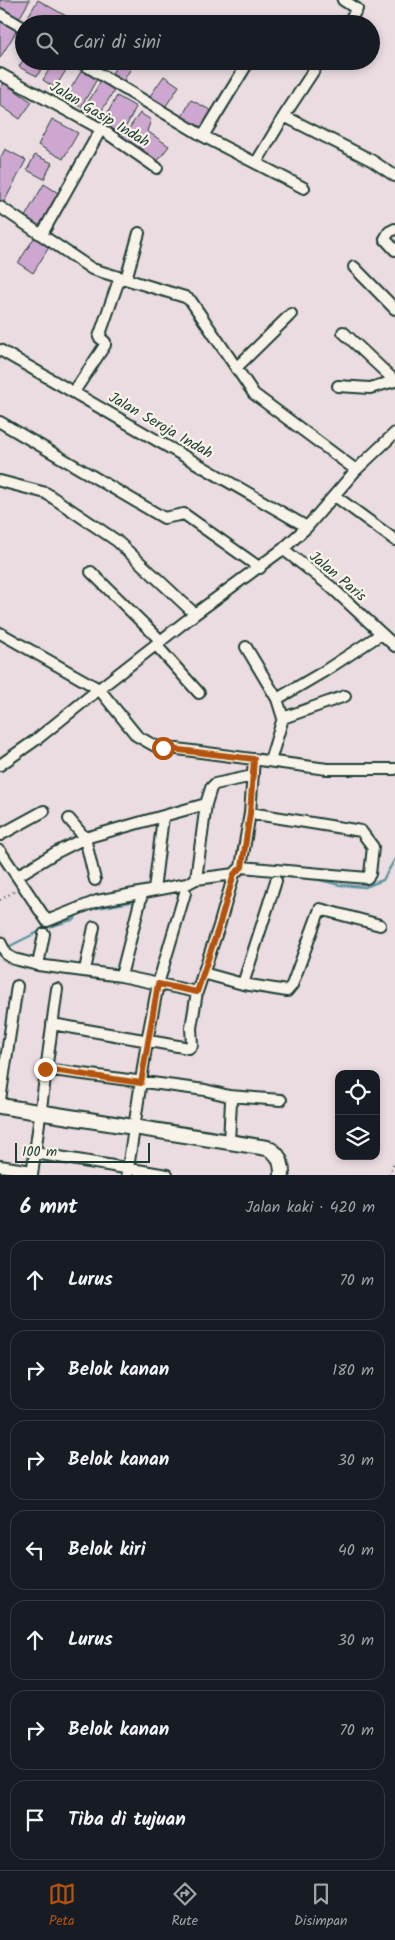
<!DOCTYPE html>
<html lang="id">
<meta charset="utf-8">
<style>
body{margin:0;font-family:Kalam,sans-serif;background:#242831;color:#f1f3f6}
.controls{position:absolute;right:15px;bottom:15px;display:grid;overflow:hidden;border-radius:10px;box-shadow:0 2px 8px #0003}
.controls button{width:45px;height:45px;display:grid;place-items:center;padding:0;border:0;border-bottom:1px solid #363941;background:#171b24;color:#f1f3f6;font:25px sans-serif}
.scale{position:absolute;left:15px;bottom:12px;width:135px;box-sizing:border-box;padding-left:5px;border:2px solid #1f3d34;border-top:0;font-size:14px;line-height:18px;white-space:nowrap;color:#1f3d34;-webkit-text-stroke:4px #f7f3e8;paint-order:stroke}
.stop{position:absolute;width:15px;height:15px;margin:-11px;border:4px solid #b45309;border-radius:50%;background:#fff}
.stop.end{background:#b45309;border-color:#fff;box-shadow:0 1px 5px #0008}
.list{margin:0;padding:0;list-style:none}
h2{display:flex;justify-content:space-between;align-items:center;height:65px;margin:0;padding:0 20px;font-size:21px}
h2 small{font-size:16px;font-weight:400;color:#9ea1a6}
.list li{display:grid;grid-template-columns:32px 1fr auto;gap:15px;align-items:center;box-sizing:border-box;height:80px;margin:0 10px 10px;padding:0 10px;border:1px solid #363941;border-radius:15px}
.list b{display:block;font-size:19px;white-space:nowrap}
.list em{font-size:16px;font-style:normal;color:#9ea1a6}
.icon{flex:none;width:28px;height:28px;fill:none;stroke:currentColor;stroke-width:2;stroke-linecap:round;stroke-linejoin:round}
.map{position:relative;flex:none;width:395px;height:1175px;overflow:hidden}
.search{position:absolute;background:#171b24;box-shadow:0 2px 8px #0003;left:15px;right:15px;top:15px;height:55px;display:flex;align-items:center;gap:12px;box-sizing:border-box;padding:0 18px;border-radius:28px;color:#9ea1a6;font-size:19px}
.sheet{height:695px;background:#171b24}
nav{display:flex;justify-content:space-around;align-items:center;box-sizing:border-box;height:70px;border-top:1px solid #363941;background:#171b24;font-size:14px;color:#9ea1a6}
nav a{display:grid;justify-items:center;gap:2px}
nav .on{color:#b45309}
.map>svg:first-child{display:block}
</style>
<div class="map">
<svg width="395" height="1175" viewBox="0 0 395 1175">
<rect width="100%" height="100%" fill="#eadce1"/>
<filter id="ink" filterUnits="userSpaceOnUse"><feTurbulence type="fractalNoise" baseFrequency=".02" numOctaves="2"/><feDisplacementMap in="SourceGraphic" scale="10" xChannelSelector="R" yChannelSelector="G"/><feConvolveMatrix kernelMatrix="1 2 1 2 8 2 1 2 1" color-interpolation-filters="sRGB"/></filter>
<g filter="url(#ink)">
<g fill="none" stroke-linecap="round" stroke-linejoin="round">
<path stroke="#6395a5" stroke-width="2.5" d="M290 876 320 880 340 885 365 887 383 880 395 859
M86 910 136 901
M6 948 48 927 75 919 76 913"/>
</g>
<path fill="#cda7d0" stroke="#1f3d34" d="M0 0H30L17 22 0 12Z
M38 0 73 20 71 24H36L27 18Z
M0 15 19 27 0 58Z
M24 58V61H46L37 76 19 67Z
M54 61 71 62 55 88 43 80Z
M120 61 135 62 122 83 110 76Z
M82 70 97 79 81 107 65 98Z
M164 76 179 86 166 106 150 96Z
M101 81 115 89 96 120 82 112Z
M4 83 32 102 20 119 0 105V89Z
M117 96 136 107 122 134 102 123Z
M191 100 212 111 203 128 182 117Z
M140 113 151 120 147 131 169 146 157 162 122 138Z
M52 119 78 133 63 159 38 145Z
M5 149 26 160 3 204 0 202V159Z
M35 155 52 163 44 179 27 170Z
M44 184 63 196 43 231 23 220Z
M36 235 51 244 33 273 18 263Z"/>
<g fill="none" stroke-linecap="round" stroke-linejoin="round">
<g stroke="#1f3d34" stroke-width="14">
<path id="street" d="M343 0 357 9 347 24
M0 14 24 28
M271 24V23
M78 61 203 136 304 188
M0 74 101 129 157 168
M284 116 320 61
M203 136 249 61
M256 163 284 116 371 160 395 176
M0 207 92 269 185 297 191 301 254 394 356 470
M395 229 389 232 385 239 395 250
M42 234 101 129
M354 267 395 309
M126 279 139 233
M343 332 395 381
M0 350 307 527
M236 368 291 314
M338 386 370 388 395 381
M74 392 105 345V342L99 337 120 277
M0 422 164 518 184 514 260 568
M0 481 46 493 117 541 195 614
M335 496 395 540
M283 549 330 586 395 646
M91 572 161 641
M0 633 99 689 137 736 155 746 327 769H395
M156 645 199 693
M246 647 277 699 283 718 270 761
M277 699 323 672 381 634
M283 718 345 696
M0 765 37 739 99 689 195 614 283 549 307 527 356 470 395 433
M69 819 85 838 95 880
M0 835 44 811
M0 851 47 921 97 901 187 884 196 879 234 874
M241 867 367 878 370 874 373 847 361 831 250 813
M17 876 55 853 85 838 206 804 211 788 215 784 253 776
M196 879 206 804
M154 890 163 817
M0 942 7 955 14 959 38 965 121 976 197 992
M38 965 44 934
M85 970 94 927
M203 973 243 984 287 991 292 985 320 909 380 925
M121 976 142 894
M243 984 276 881
M52 1024 189 1048 192 1045 191 1028 197 992 219 926 234 874 241 867 250 813 254 759
M45 1069 205 1090 229 1096 231 1101 229 1142
M229 1096 281 1100
M0 1100 17 986
M35 1153 167 1175
M0 1166 32 1171
M32 1175 57 989
M127 1175 147 1041 158 984 185 893"/>
</g>
<g stroke="#1f3d34" stroke-width="18">
<path id="secondary" d="M0 1106 267 1148C279 1153 282 1162 282 1175"/>
</g>
<path stroke="#1f3d34" stroke-width="2" stroke-dasharray="1 4" stroke-linecap="butt" d="M0 900 15 891
M389 1175 395 1161"/>
<use href="#street" stroke="#f7f3e8" stroke-width="10"/>
<use href="#secondary" stroke="#f7f3e8" stroke-width="14"/>
</g>
</g>
<g fill="none" stroke-linecap="round" stroke-linejoin="round" filter="url(#ink)">
<path stroke="#b45309" stroke-width="6" d="M45 1069 141 1083 158 984 197 992 219 926 234 874 242 867 250 813 254 759 163 748"/>
</g>
<g text-anchor="middle" stroke-width="4.5" stroke-linejoin="round" paint-order="stroke">
<g font-size="15" fill="#1f3d34" stroke="#f7f3e8">
<text transform="translate(100 114) rotate(31)" y="5">Jalan Gasip Indah</text>
<text transform="translate(161 425) rotate(30)" y="5">Jalan Seroja Indah</text>
<text transform="translate(338 576) rotate(40)" y="5">Jalan Paris</text>
</g>
</g>
</svg>
<div class="controls">
<button><svg class="icon" aria-label="locate" viewBox="0 0 24 24"><circle cx="12" cy="12" r="6"/><path d="M12 2v4M12 18v4M2 12h4M18 12h4"/></svg></button>
<button><svg class="icon" aria-label="layers" viewBox="0 0 24 24"><path d="M12 4l9 5-9 5-9-5zM3 14l9 5 9-5"/></svg></button>
</div>
<div class="scale">100 m</div>
<div class="stop" style="left:163px;top:748px"></div>
<div class="stop end" style="left:45px;top:1069px"></div>
<div class="search"><svg class="icon" aria-label="search" viewBox="0 0 24 24"><circle cx="10" cy="10" r="6"/><path d="M15 15l6 6"/></svg>Cari di sini</div>
</div>
<section class="sheet">
<h2>6 mnt<small>Jalan kaki · 420 m</small></h2>
<ul class="list">
<li><svg class="icon" aria-label="ahead" viewBox="0 0 24 24"><path d="M12 20V5M6 11l6-6 6 6"/></svg><div><b>Lurus</b></div><em>70 m</em></li>
<li><svg class="icon" aria-label="right" viewBox="0 0 24 24"><path d="M7 20v-9h11M14 6l5 5-5 5"/></svg><div><b>Belok kanan</b></div><em>180 m</em></li>
<li><svg class="icon" aria-label="right" viewBox="0 0 24 24"><path d="M7 20v-9h11M14 6l5 5-5 5"/></svg><div><b>Belok kanan</b></div><em>30 m</em></li>
<li><svg class="icon" aria-label="left" viewBox="0 0 24 24"><path d="M17 20v-9H6M10 6l-5 5 5 5"/></svg><div><b>Belok kiri</b></div><em>40 m</em></li>
<li><svg class="icon" aria-label="ahead" viewBox="0 0 24 24"><path d="M12 20V5M6 11l6-6 6 6"/></svg><div><b>Lurus</b></div><em>30 m</em></li>
<li><svg class="icon" aria-label="right" viewBox="0 0 24 24"><path d="M7 20v-9h11M14 6l5 5-5 5"/></svg><div><b>Belok kanan</b></div><em>70 m</em></li>
<li><svg class="icon" aria-label="arrive" viewBox="0 0 24 24"><path d="M6 21V4h12l-3 4 3 4H6"/></svg><div><b>Tiba di tujuan</b></div></li>
</ul>
</section>
<nav>
<a class="on"><svg class="icon" aria-label="map" viewBox="0 0 24 24"><path d="M3 6l6-2 6 2 6-2v14l-6 2-6-2-6 2zM9 4v14M15 6v14"/></svg>Peta</a>
<a><svg class="icon" aria-label="directions" viewBox="0 0 24 24"><path d="M12 3l9 9-9 9-9-9zM9 14v-3h6M13 9l2 2-2 2"/></svg>Rute</a>
<a><svg class="icon" aria-label="saved" viewBox="0 0 24 24"><path d="M7 4h10v16l-5-4-5 4z"/></svg>Disimpan</a>
</nav>
